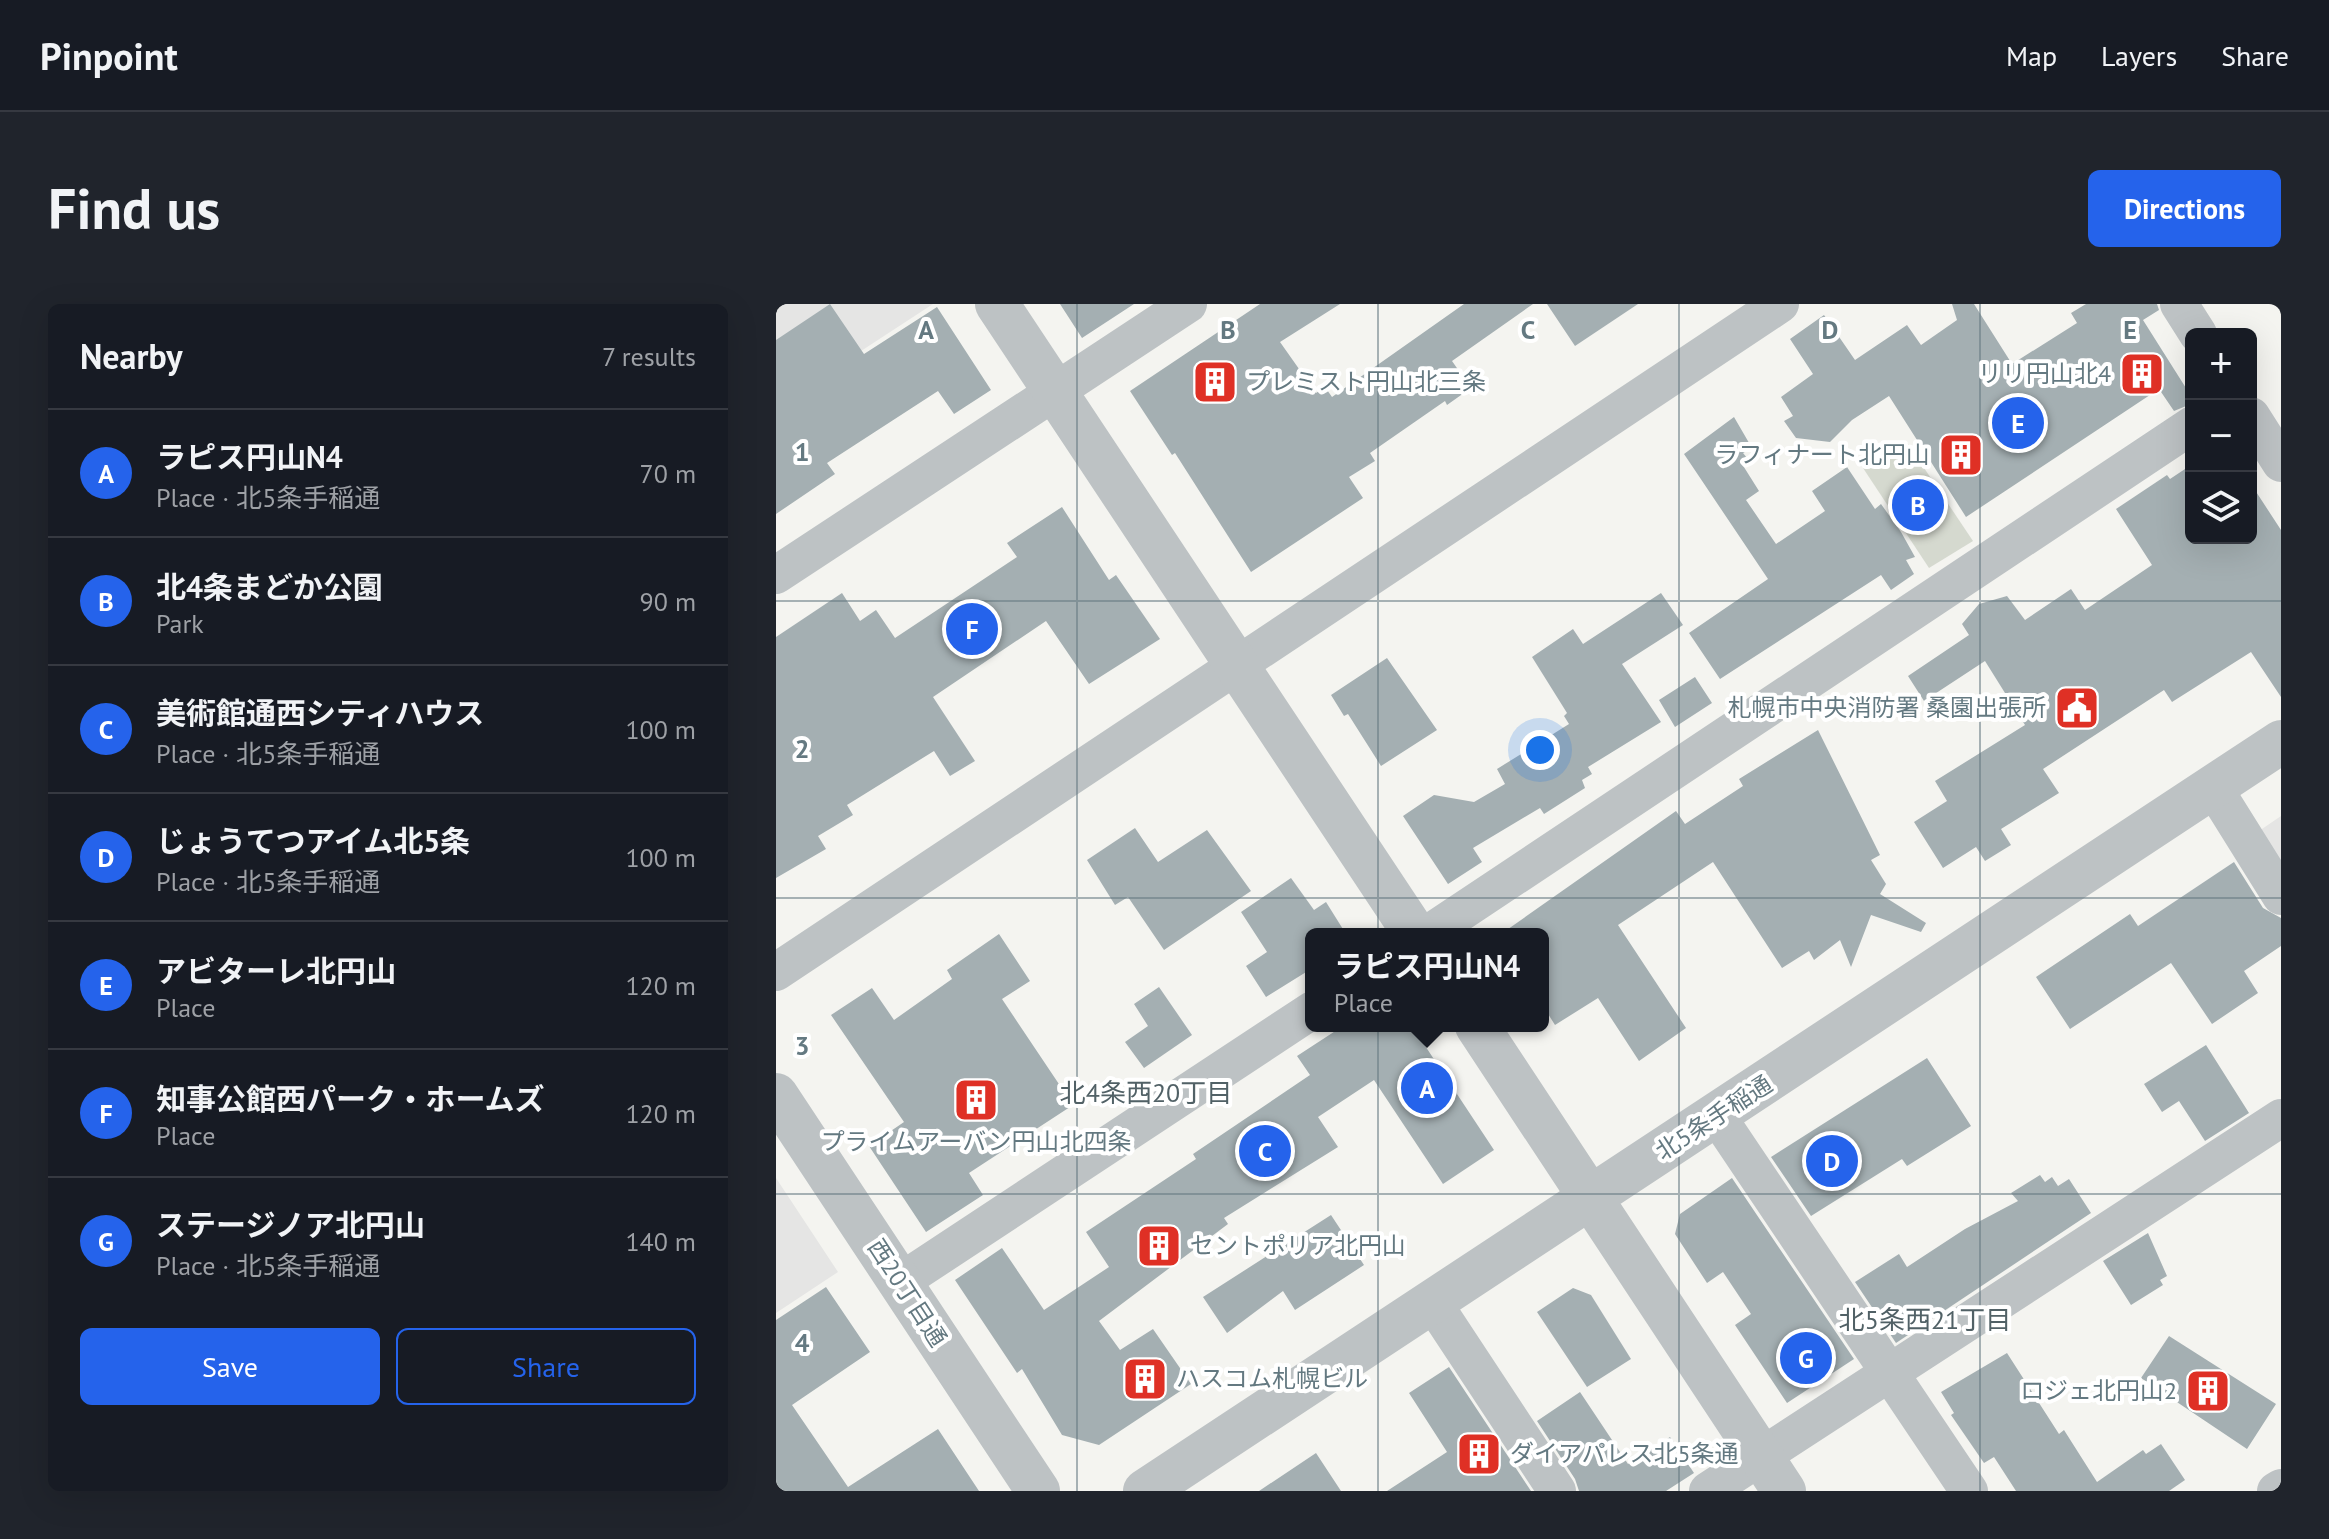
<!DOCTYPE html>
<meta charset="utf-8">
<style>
body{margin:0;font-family:"PT Sans","Noto Sans JP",sans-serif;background:#20242c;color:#f1f3f6}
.controls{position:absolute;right:24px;top:24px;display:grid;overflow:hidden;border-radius:12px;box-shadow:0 8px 32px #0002}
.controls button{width:72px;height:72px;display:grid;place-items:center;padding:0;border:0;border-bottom:2px solid #363941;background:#171b24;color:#f1f3f6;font:40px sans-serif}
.you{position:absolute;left:764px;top:446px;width:28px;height:28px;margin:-20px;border:6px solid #fff;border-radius:50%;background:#1a73e8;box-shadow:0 0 0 12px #1a73e833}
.badge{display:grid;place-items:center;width:52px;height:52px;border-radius:50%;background:#2563eb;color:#fff;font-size:26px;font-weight:700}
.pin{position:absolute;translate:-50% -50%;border:4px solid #fff;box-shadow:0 2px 8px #0006}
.popup{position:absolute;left:529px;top:624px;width:244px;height:104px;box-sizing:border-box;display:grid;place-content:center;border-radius:12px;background:#171b24;filter:drop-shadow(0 2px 6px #0005);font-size:26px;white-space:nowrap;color:#9ea1a6}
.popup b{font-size:30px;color:#f1f3f6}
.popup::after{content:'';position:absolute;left:50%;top:100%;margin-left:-16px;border:16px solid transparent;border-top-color:#171b24}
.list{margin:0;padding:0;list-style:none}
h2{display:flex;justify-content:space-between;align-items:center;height:104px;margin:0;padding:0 32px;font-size:34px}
h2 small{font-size:26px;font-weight:400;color:#9ea1a6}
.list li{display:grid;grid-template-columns:52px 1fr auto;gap:24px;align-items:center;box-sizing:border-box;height:128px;padding:0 32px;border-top:2px solid #363941}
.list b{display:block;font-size:30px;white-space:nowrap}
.list p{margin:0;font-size:26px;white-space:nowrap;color:#9ea1a6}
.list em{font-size:26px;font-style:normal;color:#9ea1a6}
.actions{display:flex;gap:16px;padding:24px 32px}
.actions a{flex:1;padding:18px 0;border:2px solid #2563eb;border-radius:12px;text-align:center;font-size:28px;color:#2563eb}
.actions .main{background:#2563eb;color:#fff}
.icon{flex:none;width:44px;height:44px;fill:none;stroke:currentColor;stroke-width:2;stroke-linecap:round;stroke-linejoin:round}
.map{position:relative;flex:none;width:1505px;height:1187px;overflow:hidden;border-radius:12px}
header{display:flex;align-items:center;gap:48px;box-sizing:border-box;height:112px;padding:0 40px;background:#171b24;border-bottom:2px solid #363941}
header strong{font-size:38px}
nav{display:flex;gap:44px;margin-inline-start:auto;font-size:28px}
.intro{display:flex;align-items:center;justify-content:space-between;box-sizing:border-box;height:192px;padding:0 48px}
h1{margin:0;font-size:56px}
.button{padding:20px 36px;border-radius:12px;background:#2563eb;color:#fff;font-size:28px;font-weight:700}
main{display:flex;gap:48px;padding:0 48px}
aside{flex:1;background:#171b24;border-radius:12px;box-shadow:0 8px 32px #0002}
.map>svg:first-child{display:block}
</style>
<header>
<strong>Pinpoint</strong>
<nav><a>Map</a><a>Layers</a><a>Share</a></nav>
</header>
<div class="intro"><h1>Find us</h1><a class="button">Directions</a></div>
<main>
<aside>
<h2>Nearby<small>7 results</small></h2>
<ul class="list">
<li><span class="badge">A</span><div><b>ラピス円山N4</b><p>Place · 北5条手稲通</p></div><em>70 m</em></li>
<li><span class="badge">B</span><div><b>北4条まどか公園</b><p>Park</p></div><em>90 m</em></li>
<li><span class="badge">C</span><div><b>美術館通西シティハウス</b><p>Place · 北5条手稲通</p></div><em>100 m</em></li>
<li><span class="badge">D</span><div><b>じょうてつアイム北5条</b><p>Place · 北5条手稲通</p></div><em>100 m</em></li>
<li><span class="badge">E</span><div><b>アビターレ北円山</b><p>Place</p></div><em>120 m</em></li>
<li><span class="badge">F</span><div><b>知事公館西パーク・ホームズ</b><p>Place</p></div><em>120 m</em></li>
<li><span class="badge">G</span><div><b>ステージノア北円山</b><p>Place · 北5条手稲通</p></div><em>140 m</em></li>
</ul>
<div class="actions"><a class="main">Save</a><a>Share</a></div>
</aside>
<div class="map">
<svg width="1505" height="1187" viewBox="0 0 1505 1187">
<rect width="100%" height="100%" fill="#f4f4f0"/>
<path fill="#e5e5e4" d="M0 0H157L13 94 0 74Z
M1505 512V558L1483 527Z
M0 874 62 968 0 1009Z"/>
<path fill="#d5d9cf" d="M1130 137 1197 237 1153 264 1087 164Z"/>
<path fill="#a4afb2" d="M54 0 88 50 161 3 215 86 178 110 162 87 51 159 59 170 0 210V36Z
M284 0H358L306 34Z
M484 0H564L504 38 540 89 549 83 556 93 688 0H757L676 57 695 84 671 101 669 97 594 149 599 157 573 173 587 194 475 268 399 149 396 151 354 87Z
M771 0H862L799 42Z
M1176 0H1198L1236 60 1301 19 1295 9 1310 0H1381L1383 6 1367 16 1415 92V100L1398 107 1383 85 1190 213 1113 92 1076 116 1054 138 1020 134 1008 117 1017 112 1005 93 1037 70 1014 35 1048 11 1079 56 1131 21 1145 41 1181 16Z
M958 113 976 144 967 149 972 155 966 160 983 187 970 196 1000 240 1049 207 1036 187 1071 163 1099 205 1105 200 1125 228 1139 253 1130 256 1138 270 1115 286 1105 271 944 375 913 329 992 275 908 150Z
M1415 161V234H1475V180L1505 226V393L1475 348 1396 398 1388 386 1267 465 1283 489 1225 525 1235 541 1209 557 1200 543 1167 564 1138 518 1171 497 1159 477 1249 421 1209 357 1148 397 1132 372 1193 331 1186 320 1203 300 1231 292 1249 316 1295 285 1309 306 1376 261 1340 205 1391 171 1394 175Z
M286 203 333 276 340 271 384 335 313 380 270 317 157 393 199 457 174 472 158 447 71 501 77 511 42 532 50 545 0 574V333L66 289 84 317 100 306 119 334 241 253 231 239Z
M885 289 907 321 846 360 885 418 812 463 816 470 806 476 809 484 768 510 764 504 697 544 706 558 672 580 627 512 658 491 698 498 729 480 721 465 793 420 788 412 791 409 756 353 797 325 807 340Z
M611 354 661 426 605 462 572 410 568 412 555 391Z
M919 373 936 399 899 423 883 396Z
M1042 426 1104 551 1095 556 1110 580 1104 590 1150 619 1145 628 1095 611 1075 663 1064 636 1038 656 1033 647 1006 664 937 558 842 621 910 724 863 757 822 694 779 721 767 702V630H725L900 507 909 520 967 482 963 475Z
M359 524 382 558 431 526 475 587 388 646 352 593 339 601 311 556Z
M1458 558 1487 604 1505 614V642L1468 667 1482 689 1436 720 1395 659 1294 725 1260 673 1354 610 1362 622Z
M515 574 538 606 550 598 570 630H535V665L490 693 470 662 491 648 465 608Z
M223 630 254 677 226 695 297 801 193 869 207 891 150 928 93 842 128 818 55 711 96 684 118 716 176 675 171 666Z
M383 683 416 731 368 764 349 738 372 722 358 700Z
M567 722H636L718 846 667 880 598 776 542 813 562 843 448 914 452 920 323 1017 344 1046 377 1025 415 1080 323 1141 286 1131 246 1065 241 1069 179 976 226 944 268 1006 333 963 310 928 420 855 417 850 534 771 521 752Z
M1430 741 1473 809 1429 837 1403 797 1386 808 1368 780Z
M1151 754 1195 822 1131 862 1126 855 1035 912 995 853Z
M1264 871 1269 878 1276 873 1282 882 1293 875 1315 909 1120 1039 1079 978 1123 950 1131 963 1189 925 1242 897 1235 889Z
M956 874 1078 1055 1011 1099 959 1021 975 1010 947 968 931 979 899 930 904 910Z
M555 911 588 961 519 1006 507 987 451 1029 427 993Z
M1372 929 1391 972 1384 976 1387 981 1355 1001 1327 957Z
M50 983 94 1048 16 1101 72 1183 162 1125 203 1187H0V1016Z
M797 984 815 991 855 1055 811 1083 761 1008Z
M1393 1032 1500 1100 1471 1145 1365 1074Z
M1231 1049 1283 1130 1288 1126 1321 1178 1367 1146 1370 1150 1385 1140 1409 1176 1393 1187H1240L1218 1153 1208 1159 1175 1111 1178 1109 1165 1088Z
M673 1063 755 1187H611L671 1148 633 1089Z
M804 1088 852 1160 894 1133 918 1169 890 1187H803L799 1175 761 1117Z
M540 1149 565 1187H483Z"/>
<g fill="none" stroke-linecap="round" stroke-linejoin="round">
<path stroke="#bdc2c4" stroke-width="38" d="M1403 0 1422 30
M1475 112 1505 159
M0 271 412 0
M1437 483 1505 592
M652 630 1415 122
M0 668 1004 0
M941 812 1193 1187
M124 978 535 707
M657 999 781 1187
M932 1187 1505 814
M1500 1187 1505 1184"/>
<path stroke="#bdc2c4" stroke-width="44" d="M221 0 639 630
M701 722 1008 1187
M0 791 262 1187
M369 1187 1505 438"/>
</g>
<path fill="none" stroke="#647981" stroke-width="2" stroke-opacity="0.55" d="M301 0V1187M602 0V1187M903 0V1187M1204 0V1187M0 297H1505M0 594H1505M0 890H1505"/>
<defs>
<g id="building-square" transform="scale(2.3)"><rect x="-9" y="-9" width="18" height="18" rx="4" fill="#df3025" stroke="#fff"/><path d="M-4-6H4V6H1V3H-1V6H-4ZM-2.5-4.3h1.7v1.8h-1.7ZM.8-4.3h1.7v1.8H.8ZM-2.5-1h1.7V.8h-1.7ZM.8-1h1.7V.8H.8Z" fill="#fff"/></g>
<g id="civic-square" transform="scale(2.3)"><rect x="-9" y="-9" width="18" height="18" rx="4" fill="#df3025" stroke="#fff"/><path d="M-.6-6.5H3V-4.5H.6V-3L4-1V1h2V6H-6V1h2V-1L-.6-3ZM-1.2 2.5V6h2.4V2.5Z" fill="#fff"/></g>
</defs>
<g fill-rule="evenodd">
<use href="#building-square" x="1366" y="70"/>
<use href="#building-square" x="439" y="78"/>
<use href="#building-square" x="1185" y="151"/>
<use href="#civic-square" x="1301" y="404"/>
<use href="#building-square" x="200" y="796"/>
<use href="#building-square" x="383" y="942"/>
<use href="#building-square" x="369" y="1075"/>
<use href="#building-square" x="1432" y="1087"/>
<use href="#building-square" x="703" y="1150"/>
</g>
<g text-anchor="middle" stroke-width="8" stroke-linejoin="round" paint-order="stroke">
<g font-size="24" fill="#647981" stroke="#fff" text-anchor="end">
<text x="1335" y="78">リリ円山北4</text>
<text x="470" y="86" text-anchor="start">プレミスト円山北三条</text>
<text x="1154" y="159">ラフィナート北円山</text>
<text x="1270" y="412">札幌市中央消防署 桑園出張所</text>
<text x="200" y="846" text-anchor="middle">プライムアーバン円山北四条</text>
<text x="414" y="950" text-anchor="start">セントポリア北円山</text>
<text x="400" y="1083" text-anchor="start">ハスコム札幌ビル</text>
<text x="1401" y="1095">ロジェ北円山2</text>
<text x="734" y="1158" text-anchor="start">ダイアパレス北5条通</text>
</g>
<g font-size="24" fill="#647981" stroke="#fff">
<text transform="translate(938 814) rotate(-33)" y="8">北5条手稲通</text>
<text transform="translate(131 989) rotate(57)" y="8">西20丁目通</text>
</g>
<g font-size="26" fill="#516166" stroke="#fff">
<text x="370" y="798">北4条西20丁目</text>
<text x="1149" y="1025">北5条西21丁目</text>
</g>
</g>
<g font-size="26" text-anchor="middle" font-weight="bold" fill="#647981" stroke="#fff" stroke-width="8" stroke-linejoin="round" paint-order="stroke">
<text x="150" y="35">A</text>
<text x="452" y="35">B</text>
<text x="752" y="35">C</text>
<text x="1054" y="35">D</text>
<text x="1354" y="35">E</text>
<text x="26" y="157">1</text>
<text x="26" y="454">2</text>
<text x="26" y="751">3</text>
<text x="26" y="1048">4</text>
</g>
</svg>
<div class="controls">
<button>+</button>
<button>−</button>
<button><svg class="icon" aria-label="layers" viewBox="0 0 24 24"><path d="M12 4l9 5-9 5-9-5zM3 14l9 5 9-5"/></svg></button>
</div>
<div class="you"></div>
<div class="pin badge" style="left:651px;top:784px">A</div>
<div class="popup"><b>ラピス円山N4</b>Place</div>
<div class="pin badge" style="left:1142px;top:201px">B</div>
<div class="pin badge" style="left:489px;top:847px">C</div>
<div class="pin badge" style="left:1056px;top:857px">D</div>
<div class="pin badge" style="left:1242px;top:119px">E</div>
<div class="pin badge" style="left:196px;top:325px">F</div>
<div class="pin badge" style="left:1030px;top:1054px">G</div>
</div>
</main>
